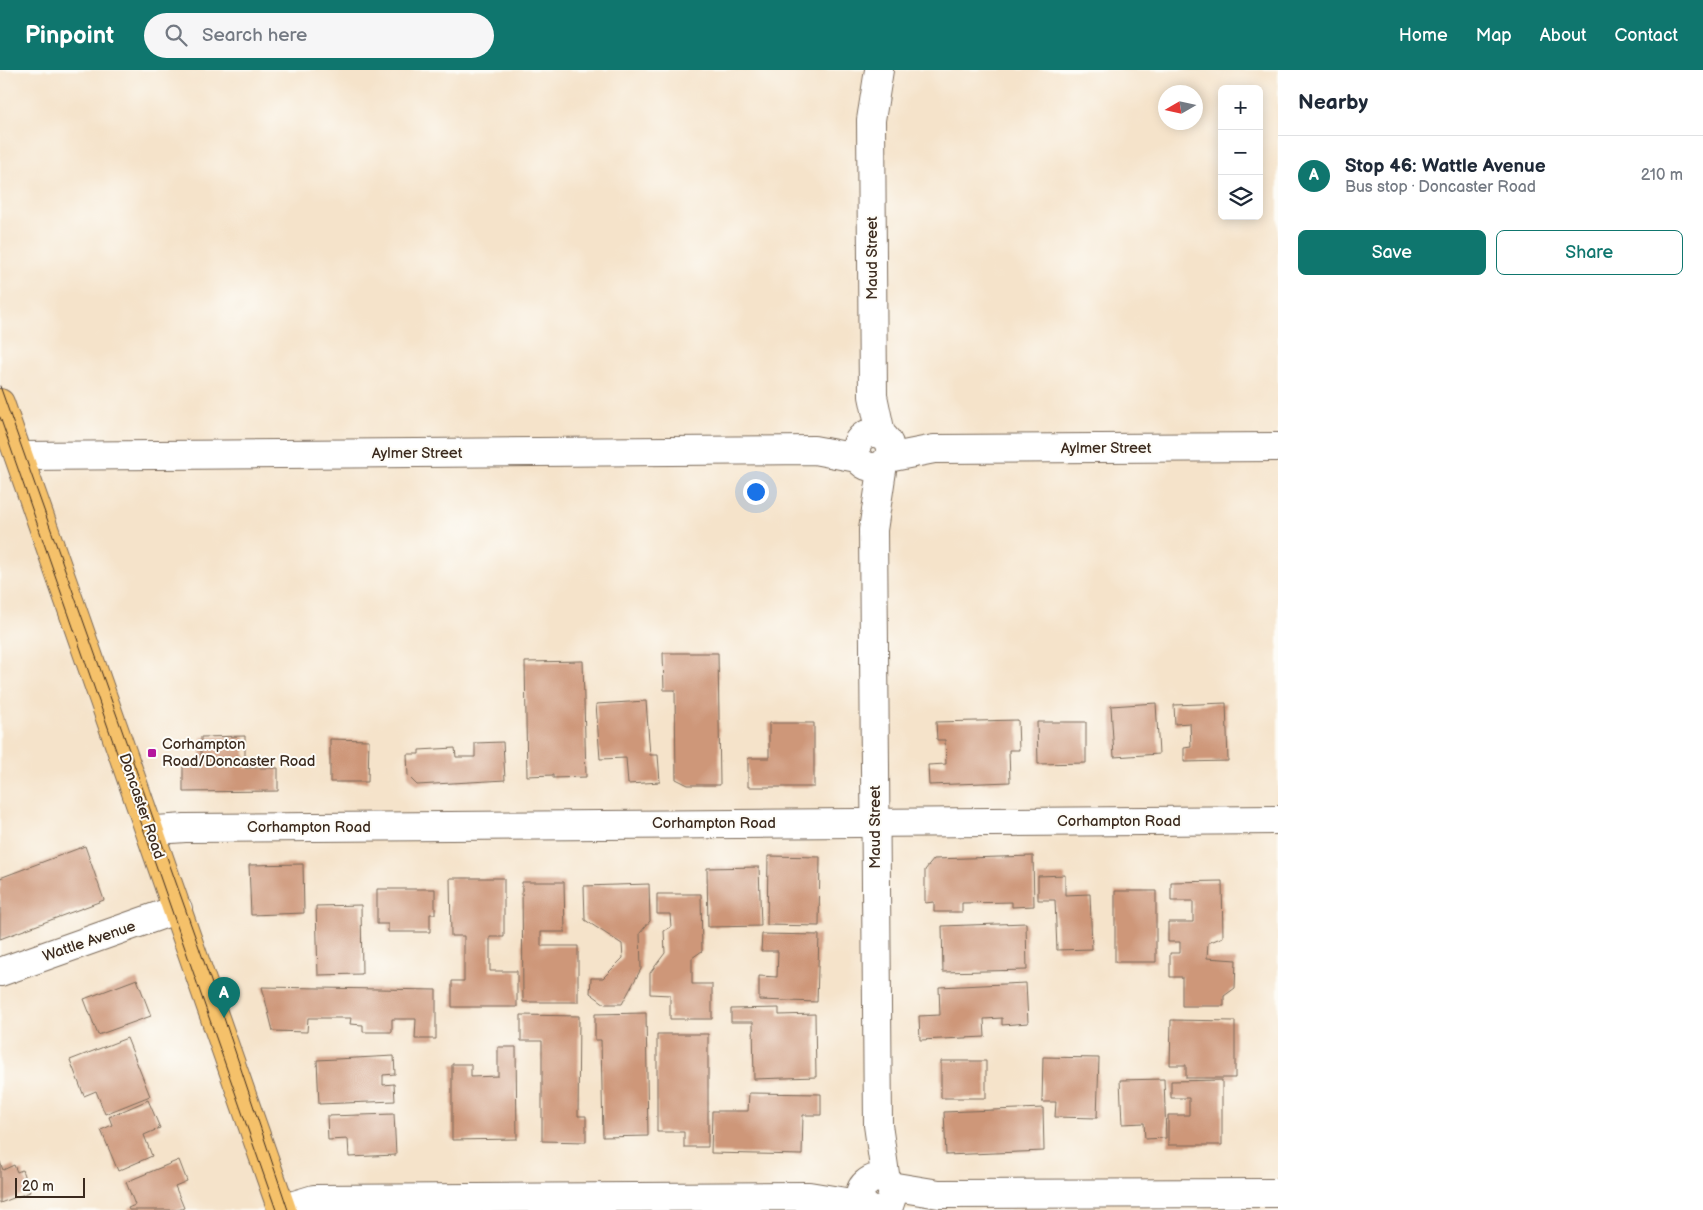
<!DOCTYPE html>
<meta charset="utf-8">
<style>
body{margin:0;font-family:"Balsamiq Sans",sans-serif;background:#f6f6f7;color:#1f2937}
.controls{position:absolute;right:15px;top:15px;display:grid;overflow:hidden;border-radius:8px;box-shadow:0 2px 12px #0003}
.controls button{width:45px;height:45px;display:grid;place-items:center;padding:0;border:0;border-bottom:1px solid #e0e1e3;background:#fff;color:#1f2937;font:25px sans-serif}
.compass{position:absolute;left:1158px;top:15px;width:45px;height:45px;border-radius:50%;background:#fff;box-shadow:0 2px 12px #0003;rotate:261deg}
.scale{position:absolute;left:15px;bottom:12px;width:70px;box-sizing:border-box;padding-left:5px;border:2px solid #3b2a1e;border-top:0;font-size:14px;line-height:18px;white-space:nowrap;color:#3b2a1e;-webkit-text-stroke:4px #fdfcf7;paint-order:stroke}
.you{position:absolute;left:755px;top:421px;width:18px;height:18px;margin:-12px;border:4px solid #fff;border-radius:50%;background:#1a73e8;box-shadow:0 0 0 8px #1a73e833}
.badge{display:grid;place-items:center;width:32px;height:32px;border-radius:50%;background:#0f766e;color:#fff;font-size:16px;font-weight:700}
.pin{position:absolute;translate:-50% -41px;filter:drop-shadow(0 1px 2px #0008)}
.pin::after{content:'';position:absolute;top:26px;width:18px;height:15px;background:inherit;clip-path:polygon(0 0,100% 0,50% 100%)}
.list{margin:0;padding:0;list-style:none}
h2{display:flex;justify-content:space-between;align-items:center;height:65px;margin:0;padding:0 20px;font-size:21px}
h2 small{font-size:16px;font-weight:400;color:#747a83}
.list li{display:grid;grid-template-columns:32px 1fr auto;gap:15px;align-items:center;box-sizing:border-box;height:80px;padding:0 20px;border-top:1px solid #e0e1e3}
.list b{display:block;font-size:19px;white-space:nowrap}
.list p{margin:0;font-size:16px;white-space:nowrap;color:#747a83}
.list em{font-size:16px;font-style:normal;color:#747a83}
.actions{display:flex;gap:10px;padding:15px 20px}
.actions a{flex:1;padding:11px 0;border:1px solid #0f766e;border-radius:8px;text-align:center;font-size:18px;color:#0f766e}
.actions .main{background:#0f766e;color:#fff}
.icon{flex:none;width:28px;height:28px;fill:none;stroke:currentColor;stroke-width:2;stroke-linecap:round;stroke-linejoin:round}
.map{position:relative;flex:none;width:1278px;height:1140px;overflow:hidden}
header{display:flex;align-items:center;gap:30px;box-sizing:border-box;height:70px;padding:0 25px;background:#0f766e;color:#fff}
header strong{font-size:24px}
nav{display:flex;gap:28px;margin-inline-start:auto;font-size:18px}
.search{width:350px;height:45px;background:#f6f6f7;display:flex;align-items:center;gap:12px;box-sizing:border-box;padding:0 18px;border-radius:28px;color:#747a83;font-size:19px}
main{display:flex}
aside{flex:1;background:#fff}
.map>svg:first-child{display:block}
</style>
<header>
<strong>Pinpoint</strong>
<div class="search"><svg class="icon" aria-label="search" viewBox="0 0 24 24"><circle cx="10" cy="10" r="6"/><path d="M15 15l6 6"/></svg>Search here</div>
<nav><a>Home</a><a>Map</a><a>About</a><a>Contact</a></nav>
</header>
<main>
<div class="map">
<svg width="1278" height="1140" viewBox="0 0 1278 1140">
<rect width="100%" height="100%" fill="#fdfcf7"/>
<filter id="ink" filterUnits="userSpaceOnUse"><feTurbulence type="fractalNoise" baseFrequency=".02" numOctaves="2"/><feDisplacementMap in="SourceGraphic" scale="10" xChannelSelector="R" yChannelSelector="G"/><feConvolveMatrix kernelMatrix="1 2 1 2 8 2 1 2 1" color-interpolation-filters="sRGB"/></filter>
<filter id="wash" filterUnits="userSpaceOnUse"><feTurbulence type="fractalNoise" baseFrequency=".0096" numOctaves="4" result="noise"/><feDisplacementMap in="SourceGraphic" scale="20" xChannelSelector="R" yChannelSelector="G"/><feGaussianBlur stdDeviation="1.12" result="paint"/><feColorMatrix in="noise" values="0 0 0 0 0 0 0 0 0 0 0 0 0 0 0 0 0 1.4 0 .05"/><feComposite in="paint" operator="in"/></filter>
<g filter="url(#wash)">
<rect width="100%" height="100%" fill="#f5e3ca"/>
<g id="blocks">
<path fill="#ce9779" d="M663 583H718L720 715H688L676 709 675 620H664Z
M583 591 586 707 553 708V705L527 706 525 592Z
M646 631 650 685H658L660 712 628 714 626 688 600 689 596 634Z
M1156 633 1159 684 1114 687 1111 636Z
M1226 633 1228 691 1184 692V678L1191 677 1190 653 1175 654 1174 635Z
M1018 650 1019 680H1009L1010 712 929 715 928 695 946 694 945 670H937L936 652Z
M1037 652H1086V693L1038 694Z
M769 653H814V717H748V688H769Z
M245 666V698H278V721L183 722V691H201V667Z
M330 669 369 670 368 712H330Z
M503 672 505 710 417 715 408 706 407 684H419V680L455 678 456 687H475V673Z
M85 776 104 830 0 869V808Z
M768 786 820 787 819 856 767 855Z
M1033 786 1034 836 1012 837V832L962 833V842H934V832L925 833V800L934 789Z
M303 794 304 843 251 845 249 795Z
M759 797 761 856 708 857 707 798Z
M1065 805V825L1090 824 1092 879 1057 880 1055 830H1038V806Z
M450 808H504V867H490V901H517V937H452V911H464V866H451Z
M1222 811 1223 867 1208 873 1207 888 1236 890 1235 918 1224 926V936H1182V907H1170V883H1180V872H1168V852H1193V831H1171V812Z
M522 812H564L565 862H541V876H578V932H523Z
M649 814 650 851 640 863 641 899 622 934H605L590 923 591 908H603L623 888 622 874 585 850 584 816Z
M377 819H435V844H430V862H388V854H377Z
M1115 821H1156V892H1115Z
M657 824H701L702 881 692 888V914H712V949H670V925L650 924V903L665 883 664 861 671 857 670 844H657Z
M361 835 362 904 318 905 316 836Z
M1026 853 1027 900 943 902 942 856Z
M762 864 819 865 817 932 759 930V906L777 907 778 881H761Z
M137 909 151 946 98 965 84 929Z
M1026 913 1028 953 1002 955V948L984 949 985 967 920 970 919 946 940 945 939 917Z
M262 917 436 920V969H415L416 949H392V962H363V955L350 954 351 948H308L307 962 273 961Z
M779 938V945L815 944 816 1007 754 1009 753 952H731V939Z
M646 943 648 1066 603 1067 601 970H595V944Z
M521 945 579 946 578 1046H586V1072L542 1071V971H521Z
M1171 950 1235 951V1008H1186V995H1170Z
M657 964H708V1077H684V1062H657Z
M127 968 150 1026 105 1044 96 1021 84 1026 70 990Z
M498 977H516L517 1069 452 1070V994H471V1007L498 1006Z
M394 986 395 1004 383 1005V1015L394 1014 395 1031 319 1034 317 990Z
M1043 987 1099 988 1097 1048 1055 1047 1056 1032H1042Z
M941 991H986V1028H941Z
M1164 1009 1166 1068 1145 1069 1144 1053 1122 1054 1120 1010Z
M1222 1010V1075H1168V1045H1189V1028H1171V1011Z
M749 1023 821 1024V1045H803L802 1085 711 1083 712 1041H748Z
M148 1030 160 1058 144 1065 152 1086 118 1101 101 1060 112 1055 109 1047Z
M1043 1038 1044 1081 946 1085 944 1042Z
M394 1044 396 1085 349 1087 348 1069 328 1070 327 1046Z
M179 1090 187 1111 175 1116 184 1138 178 1140H129L128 1138 135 1135 126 1112Z
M0 1092 3 1100 14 1095 17 1102 22 1100 30 1122 0 1133Z"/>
</g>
</g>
<g filter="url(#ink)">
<use href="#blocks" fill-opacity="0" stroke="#7c6b5a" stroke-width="1"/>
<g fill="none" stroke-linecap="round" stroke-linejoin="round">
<g stroke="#7c6b5a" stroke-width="30">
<path id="minor" d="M19 386 814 380 857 388
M888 388 934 379 1278 377
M151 762 157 760 185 758 1278 750
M0 902 178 839
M890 1116 939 1124 1278 1123
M281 1139 314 1129 809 1126 864 1135"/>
</g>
<g stroke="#7c6b5a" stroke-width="30">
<path id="tertiary" d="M879 0 871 50 873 326 881 364
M856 380a17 17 0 1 1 34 0a17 17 0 1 1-34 0Z
M883 394 873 460 878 1055 886 1111
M871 1140C839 1122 887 1088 893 1124L889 1136 882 1140"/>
</g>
<g stroke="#7c6b5a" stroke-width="30">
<path id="primary" d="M0 333 282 1140"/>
</g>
<use href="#minor" stroke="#fff" stroke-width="28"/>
<use href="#tertiary" stroke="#fff" stroke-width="28"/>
<use href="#primary" stroke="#f5c16b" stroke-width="28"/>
<path stroke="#3b2a1e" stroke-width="1" d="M0 316 224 948 288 1140
M0 347 276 1140"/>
</g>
</g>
<rect fill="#b5179e" stroke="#fdfcf7" stroke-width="2" x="147" y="678" width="10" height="10" rx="2.5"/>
<g text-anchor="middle" stroke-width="4" stroke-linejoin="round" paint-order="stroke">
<g font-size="15" fill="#3b2a1e" stroke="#fdfcf7">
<text transform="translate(872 188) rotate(-90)" y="5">Maud Street</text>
<text x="1106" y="383">Aylmer Street</text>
<text x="417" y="388">Aylmer Street</text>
<text transform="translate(142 736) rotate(71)" y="5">Doncaster Road</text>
<text x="1119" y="756">Corhampton Road</text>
<text x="714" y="758">Corhampton Road</text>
<text x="309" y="762">Corhampton Road</text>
<text transform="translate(875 757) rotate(-90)" y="5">Maud Street</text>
<text transform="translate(89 871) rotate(-19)" y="5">Wattle Avenue</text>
</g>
<g font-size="15" fill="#3b2a1e" stroke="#fdfcf7" text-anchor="start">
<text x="162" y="679">Corhampton<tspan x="162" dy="17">Road/Doncaster Road</tspan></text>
</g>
</g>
</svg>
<div class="controls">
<button>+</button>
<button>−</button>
<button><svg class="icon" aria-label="layers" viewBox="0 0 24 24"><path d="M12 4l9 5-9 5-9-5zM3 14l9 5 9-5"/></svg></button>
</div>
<svg class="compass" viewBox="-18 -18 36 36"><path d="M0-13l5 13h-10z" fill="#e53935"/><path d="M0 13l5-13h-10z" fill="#747a83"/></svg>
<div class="scale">20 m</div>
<div class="you"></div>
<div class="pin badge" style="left:224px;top:948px">A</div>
</div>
<aside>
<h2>Nearby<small></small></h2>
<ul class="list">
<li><span class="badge">A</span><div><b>Stop 46: Wattle Avenue</b><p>Bus stop · Doncaster Road</p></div><em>210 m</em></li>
</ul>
<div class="actions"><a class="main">Save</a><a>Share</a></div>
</aside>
</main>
